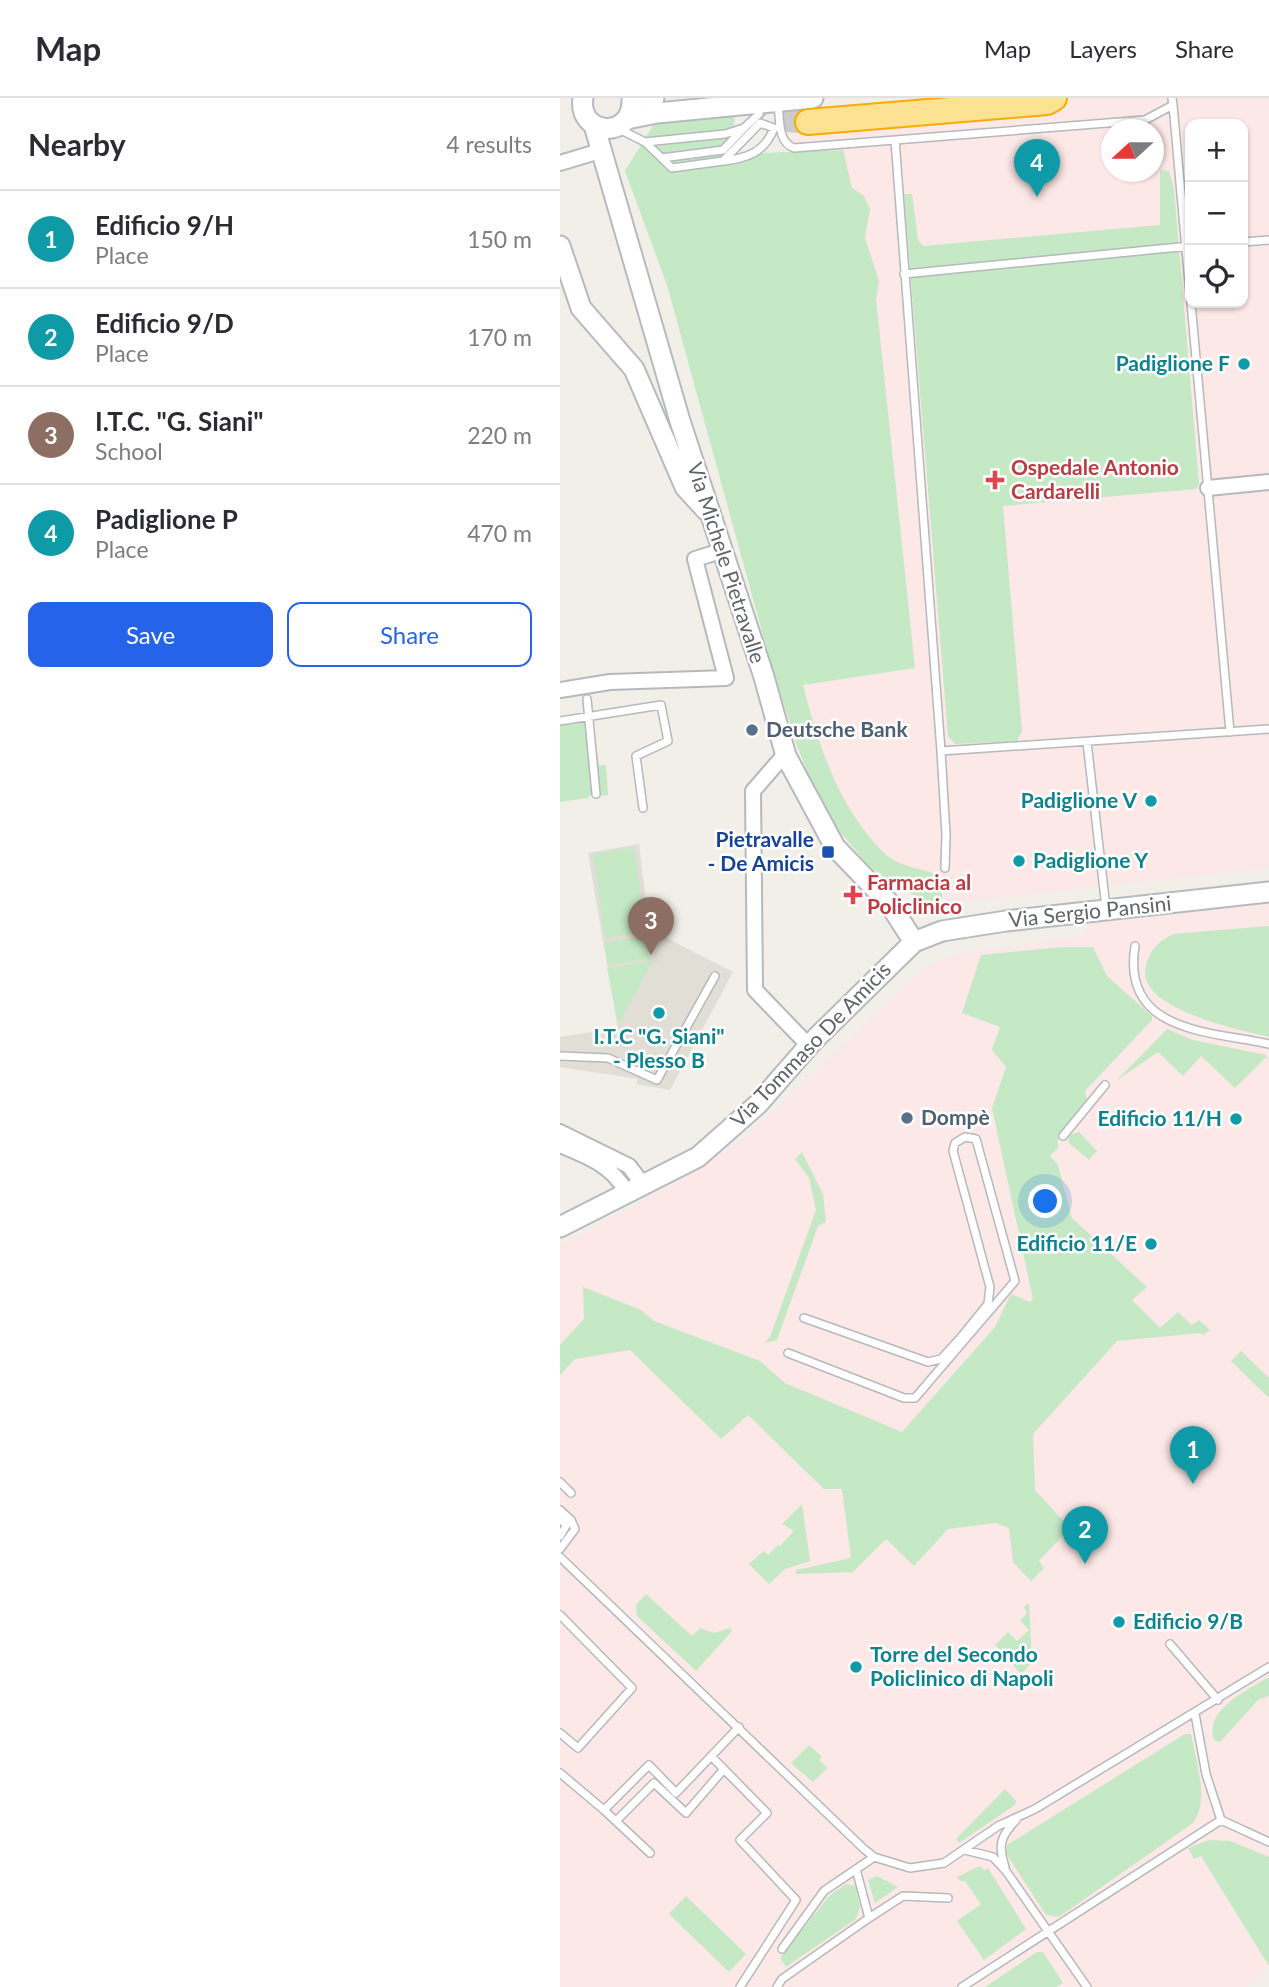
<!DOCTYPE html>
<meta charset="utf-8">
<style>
body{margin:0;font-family:Lato,sans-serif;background:#f2f2f3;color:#2b2b33}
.controls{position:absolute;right:21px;top:21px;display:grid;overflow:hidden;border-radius:14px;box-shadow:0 2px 5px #0004}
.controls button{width:63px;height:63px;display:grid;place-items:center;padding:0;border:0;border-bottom:2px solid #e1e1e2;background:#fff;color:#2b2b33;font:35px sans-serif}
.compass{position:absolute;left:541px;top:21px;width:63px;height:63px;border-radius:50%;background:#fff;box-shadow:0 2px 5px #0004;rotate:249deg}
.you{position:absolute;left:486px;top:1104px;width:24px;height:24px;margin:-18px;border:5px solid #fff;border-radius:50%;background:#1a73e8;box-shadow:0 0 0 10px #1a73e833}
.badge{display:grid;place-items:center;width:46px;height:46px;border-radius:50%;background:#2563eb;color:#fff;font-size:23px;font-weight:700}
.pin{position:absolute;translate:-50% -58px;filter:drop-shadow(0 2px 4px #0008)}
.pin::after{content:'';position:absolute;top:37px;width:24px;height:21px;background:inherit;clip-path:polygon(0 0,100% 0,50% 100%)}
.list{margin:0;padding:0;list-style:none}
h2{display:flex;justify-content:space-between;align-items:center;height:91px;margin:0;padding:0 28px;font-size:30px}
h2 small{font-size:23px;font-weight:400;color:#7c7c81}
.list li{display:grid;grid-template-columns:46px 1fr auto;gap:21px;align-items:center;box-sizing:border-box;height:98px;padding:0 28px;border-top:2px solid #e1e1e2}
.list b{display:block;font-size:26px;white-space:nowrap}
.list p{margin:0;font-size:23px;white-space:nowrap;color:#7c7c81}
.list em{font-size:23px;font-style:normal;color:#7c7c81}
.actions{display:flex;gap:14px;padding:21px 28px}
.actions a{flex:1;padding:16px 0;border:2px solid #2563eb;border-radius:14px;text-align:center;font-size:24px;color:#2563eb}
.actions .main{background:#2563eb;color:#fff}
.icon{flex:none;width:38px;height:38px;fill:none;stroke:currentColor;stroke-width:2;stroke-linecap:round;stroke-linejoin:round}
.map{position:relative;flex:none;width:709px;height:1889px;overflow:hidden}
header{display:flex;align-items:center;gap:42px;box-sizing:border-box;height:98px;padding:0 35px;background:#fff;border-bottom:2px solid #e1e1e2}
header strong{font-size:33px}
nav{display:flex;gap:38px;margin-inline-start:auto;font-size:24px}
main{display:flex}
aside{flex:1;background:#fff}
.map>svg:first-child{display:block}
</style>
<header>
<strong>Map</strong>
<nav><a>Map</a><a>Layers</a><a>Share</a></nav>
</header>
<main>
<aside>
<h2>Nearby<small>4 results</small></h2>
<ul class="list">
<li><span class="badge" style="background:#0f9aa8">1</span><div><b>Edificio 9/H</b><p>Place</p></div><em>150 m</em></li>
<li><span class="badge" style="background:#0f9aa8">2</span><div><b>Edificio 9/D</b><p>Place</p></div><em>170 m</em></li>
<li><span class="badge" style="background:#8d6e63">3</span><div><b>I.T.C. &quot;G. Siani&quot;</b><p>School</p></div><em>220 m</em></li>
<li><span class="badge" style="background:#0f9aa8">4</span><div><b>Padiglione P</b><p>Place</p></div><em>470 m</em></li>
</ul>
<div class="actions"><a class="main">Save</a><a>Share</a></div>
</aside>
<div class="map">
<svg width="709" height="1889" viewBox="0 0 709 1889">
<rect width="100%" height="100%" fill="#f1efe8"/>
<path fill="#e1ded6" d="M79 746 89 831 173 874 110 992 76 986 78 981 0 969V939L58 930 28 755Z"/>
<path fill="#fce8e6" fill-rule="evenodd" d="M373 0H709V770L382 806 361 801 334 787 308 767 237 648 209 559 107 187 236 75 231 12ZM630 26H683V205H630ZM552 32H594V74H552Z
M709 805V1868L687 1889H0V1147L116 1086 189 1036 369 867 395 857 524 838 531 824Z"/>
<path fill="#c5e8c5" d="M161 12 175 20 166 66 187 64 201 55 283 52 282 47 292 90 304 98 310 111 305 140 319 183 316 201 355 570 243 587C258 646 279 711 324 755 342 772 367 769 382 780V806L361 801 334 787 308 767 270 722 258 700 237 648 209 559 107 187 65 73 100 16Z
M600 72 609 73 614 91 639 386 636 391 443 408 462 633 457 643 395 646 388 638 344 96H352L358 142 363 148 600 127Z
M25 624 32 695 28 700 0 704V628Z
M36 645 39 667H46L48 697 38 698 31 646Z
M74 750 87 834 45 840 33 756Z
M709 828V939C681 932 574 911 586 868 590 851 598 844 613 836Z
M88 838 91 861 48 867 44 845Z
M502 849H533L547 878 592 918V922L525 993 527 1003 498 1038V1050L490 1058 498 1067 512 1120 587 1189 572 1202 600 1230 618 1214 632 1227 639 1222 650 1232 643 1237 640 1235 557 1243 473 1336 475 1392 510 1430 479 1463 484 1470 471 1483 453 1464 449 1430 435 1425 388 1431 354 1468 326 1441 293 1474 236 1476V1472L291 1460 282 1391H264L188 1317 161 1341 70 1252 15 1261 0 1277V1247L24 1221 23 1189 81 1212 94 1223 200 1263 225 1285 342 1334 435 1229 451 1196 470 1204 473 1201 432 1010 446 969 432 952 440 929 402 915 421 857Z
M93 863 58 927 47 870Z
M607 931 633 942 706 957 709 961 706 959 675 990 641 958 623 978 598 954 556 983Z
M519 1034 537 1053 529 1062 508 1044 510 1037Z
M242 1054 263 1096 266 1124 258 1128 217 1242 204 1245 210 1239 256 1112 249 1080 235 1061Z
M681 1253 709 1280V1300L671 1263Z
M242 1406 250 1463 225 1471 209 1486 189 1466 204 1453 208 1457 218 1447 220 1448 234 1433 222 1426Z
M86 1496 132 1538 140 1530 154 1535 170 1530 172 1533 136 1573 77 1518 76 1507Z
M469 1505 472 1564 461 1576 435 1547 448 1534 457 1543 469 1532 460 1522 467 1515 464 1509Z
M709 1579V1598L698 1602 660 1644 654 1642C643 1612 689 1591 709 1579Z
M625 1636H631L632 1640C636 1666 650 1702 633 1725L499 1819 486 1817 447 1757V1747Z
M249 1647 262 1659 259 1662 267 1670 253 1684 231 1665Z
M445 1691 456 1703 455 1707 399 1745 396 1741Z
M649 1742 670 1743 709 1759V1868L641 1758 634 1761 628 1750Z
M420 1768 424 1772 428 1770 466 1831 424 1862 397 1823 421 1806 405 1783H400L397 1779Z
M317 1778 338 1789 315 1805 308 1782Z
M286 1786 295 1788 300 1809 296 1821 226 1869 220 1860 269 1798Z
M126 1798 186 1856 169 1874 109 1816Z
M477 1854H483L503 1885 496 1889H425Z"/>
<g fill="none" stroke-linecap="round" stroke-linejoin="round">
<path stroke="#ccccc8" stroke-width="24" stroke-dasharray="24 12" stroke-linecap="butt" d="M189 0 210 20 248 24"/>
<g stroke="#b5b8bc" stroke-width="10">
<path id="lane" d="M612 0 613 7 585 22 335 42 381 653 709 631
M218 5C220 20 217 44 234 50L335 42
M613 7 630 196
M59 31 85 44 112 70 163 63 200 25 214 30
M85 44 165 36 184 30 199 16
M102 60 163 52 183 31
M164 63C188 60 205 54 214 30
M683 144 709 142
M344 176 630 148
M631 205 670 634
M27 601 36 696
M0 623 101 607 108 643 76 658 83 710
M527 644 546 810
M381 653 386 737 385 770
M575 848C561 935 650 933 709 946
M0 958 48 960 97 982 155 878
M503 1038 545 987
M228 1255 344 1300H355L455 1183 416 1041 405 1039 395 1045 393 1053 430 1189 428 1206 402 1238 381 1261 368 1264 244 1220
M0 1384 11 1395
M0 1412 11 1422 15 1431 0 1451
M0 1419 6 1428 0 1438
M0 1459 304 1751 314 1759 350 1770 384 1765 438 1728 475 1711 709 1569
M0 1517 72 1590 18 1650 0 1635
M610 1546 658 1602
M152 1659 207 1715 180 1742 236 1802 180 1889
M0 1675 44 1712 89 1667 116 1695 179 1629
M44 1712 90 1755
M661 1722 709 1744
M56 1723 94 1685 126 1715 164 1671
M405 1752 433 1759 446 1773 527 1889
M445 1769C438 1747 440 1739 456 1722
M309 1820 343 1798 388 1800
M222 1851 264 1793 314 1759
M217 1889 222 1881 309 1820 296 1771
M402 1889 661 1722 646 1676 635 1616"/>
</g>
<g stroke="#b5b8bc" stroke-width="18">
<path id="street" d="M0 65 40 53
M648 390 709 384
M0 592 50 584 166 580 135 461 161 453
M226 655 193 693 195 892 249 948
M0 1034 69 1068 82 1085
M0 1047C27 1058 51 1067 66 1093"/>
</g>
<g stroke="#b6babf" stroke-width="23">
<path id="secondary" d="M23 0C17 38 74 43 72 0
M86 0H94
M67 21 97 15 253 0
M34 27 120 323 204 579 226 658 275 749 329 805 354 844
M0 148 21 210 74 271 125 389 146 412
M0 1129 138 1059 198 1006 252 944 354 844 382 833 446 823 709 794"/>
</g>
<g stroke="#f9ab00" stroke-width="28">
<path id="highway" d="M248 24 487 4 494 0"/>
</g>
<use href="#lane" stroke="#fff" stroke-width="7"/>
<use href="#street" stroke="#fff" stroke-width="14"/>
<use href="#secondary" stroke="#fff" stroke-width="19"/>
<use href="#highway" stroke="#fde293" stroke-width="24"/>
</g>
<g fill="#0f9aa8" stroke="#fff" stroke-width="2.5">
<circle cx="684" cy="266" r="7"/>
<circle cx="591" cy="703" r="7"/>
<circle cx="459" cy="763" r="7"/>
<circle cx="99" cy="915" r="7"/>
<circle cx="676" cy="1021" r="7"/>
<circle cx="591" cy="1146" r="7"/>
<circle cx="559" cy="1524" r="7"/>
<circle cx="296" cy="1569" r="7"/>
</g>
<g fill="#e0444e" stroke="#fff" stroke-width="2.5">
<path d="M431.5 371.5h7v7h7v7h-7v7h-7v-7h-7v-7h7z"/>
<path d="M289.5 786.5h7v7h7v7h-7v7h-7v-7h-7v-7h7z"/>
</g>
<g fill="#5c6f8a" stroke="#fff" stroke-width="2.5">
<circle cx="192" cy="632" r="7"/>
<circle cx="347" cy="1020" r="7"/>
</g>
<rect fill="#1a4fb4" stroke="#fff" stroke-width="2.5" x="261" y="747" width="14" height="14" rx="3.5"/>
<g text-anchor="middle" stroke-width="5" stroke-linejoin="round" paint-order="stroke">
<g font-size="21" font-weight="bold" fill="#0d838f" stroke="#fff" text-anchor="end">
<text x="670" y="273">Padiglione F</text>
<text x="577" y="710">Padiglione V</text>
<text x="473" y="770" text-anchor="start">Padiglione Y</text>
<text x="99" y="946" text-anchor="middle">I.T.C "G. Siani"<tspan x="99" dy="24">- Plesso B</tspan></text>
<text x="662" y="1028">Edificio 11/H</text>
<text x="577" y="1153">Edificio 11/E</text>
<text x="573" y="1531" text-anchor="start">Edificio 9/B</text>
<text x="310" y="1564" text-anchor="start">Torre del Secondo<tspan x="310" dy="24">Policlinico di Napoli</tspan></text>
</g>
<g font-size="21" font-weight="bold" fill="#be3a42" stroke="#fff" text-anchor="start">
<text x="451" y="377">Ospedale Antonio<tspan x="451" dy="24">Cardarelli</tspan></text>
<text x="307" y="792">Farmacia al<tspan x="307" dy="24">Policlinico</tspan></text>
</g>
<g font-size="21" fill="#5f6368" stroke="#fff">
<text transform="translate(166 465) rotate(72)" y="7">Via Michele Pietravalle</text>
<text transform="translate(530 814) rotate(-6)" y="7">Via Sergio Pansini</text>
<text transform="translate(251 947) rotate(-46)" y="7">Via Tommaso De Amicis</text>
</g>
<g font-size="21" font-weight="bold" fill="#4e5e75" stroke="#fff" text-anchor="start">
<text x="206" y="639">Deutsche Bank</text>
<text x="361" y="1027">Dompè</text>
</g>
<g font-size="21" font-weight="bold" fill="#164399" stroke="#fff" text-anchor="end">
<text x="254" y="749">Pietravalle<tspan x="254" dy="24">- De Amicis</tspan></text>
</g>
</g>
</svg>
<div class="controls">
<button>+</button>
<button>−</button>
<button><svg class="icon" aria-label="locate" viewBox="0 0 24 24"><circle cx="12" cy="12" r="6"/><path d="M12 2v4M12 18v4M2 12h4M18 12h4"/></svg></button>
</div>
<svg class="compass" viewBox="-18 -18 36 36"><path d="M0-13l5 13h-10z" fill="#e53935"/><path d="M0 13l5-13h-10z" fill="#7c7c81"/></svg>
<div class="you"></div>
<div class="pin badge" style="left:633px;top:1386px;background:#0f9aa8">1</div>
<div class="pin badge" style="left:525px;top:1466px;background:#0f9aa8">2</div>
<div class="pin badge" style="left:91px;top:857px;background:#8d6e63">3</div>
<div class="pin badge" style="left:477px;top:99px;background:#0f9aa8">4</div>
</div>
</main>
